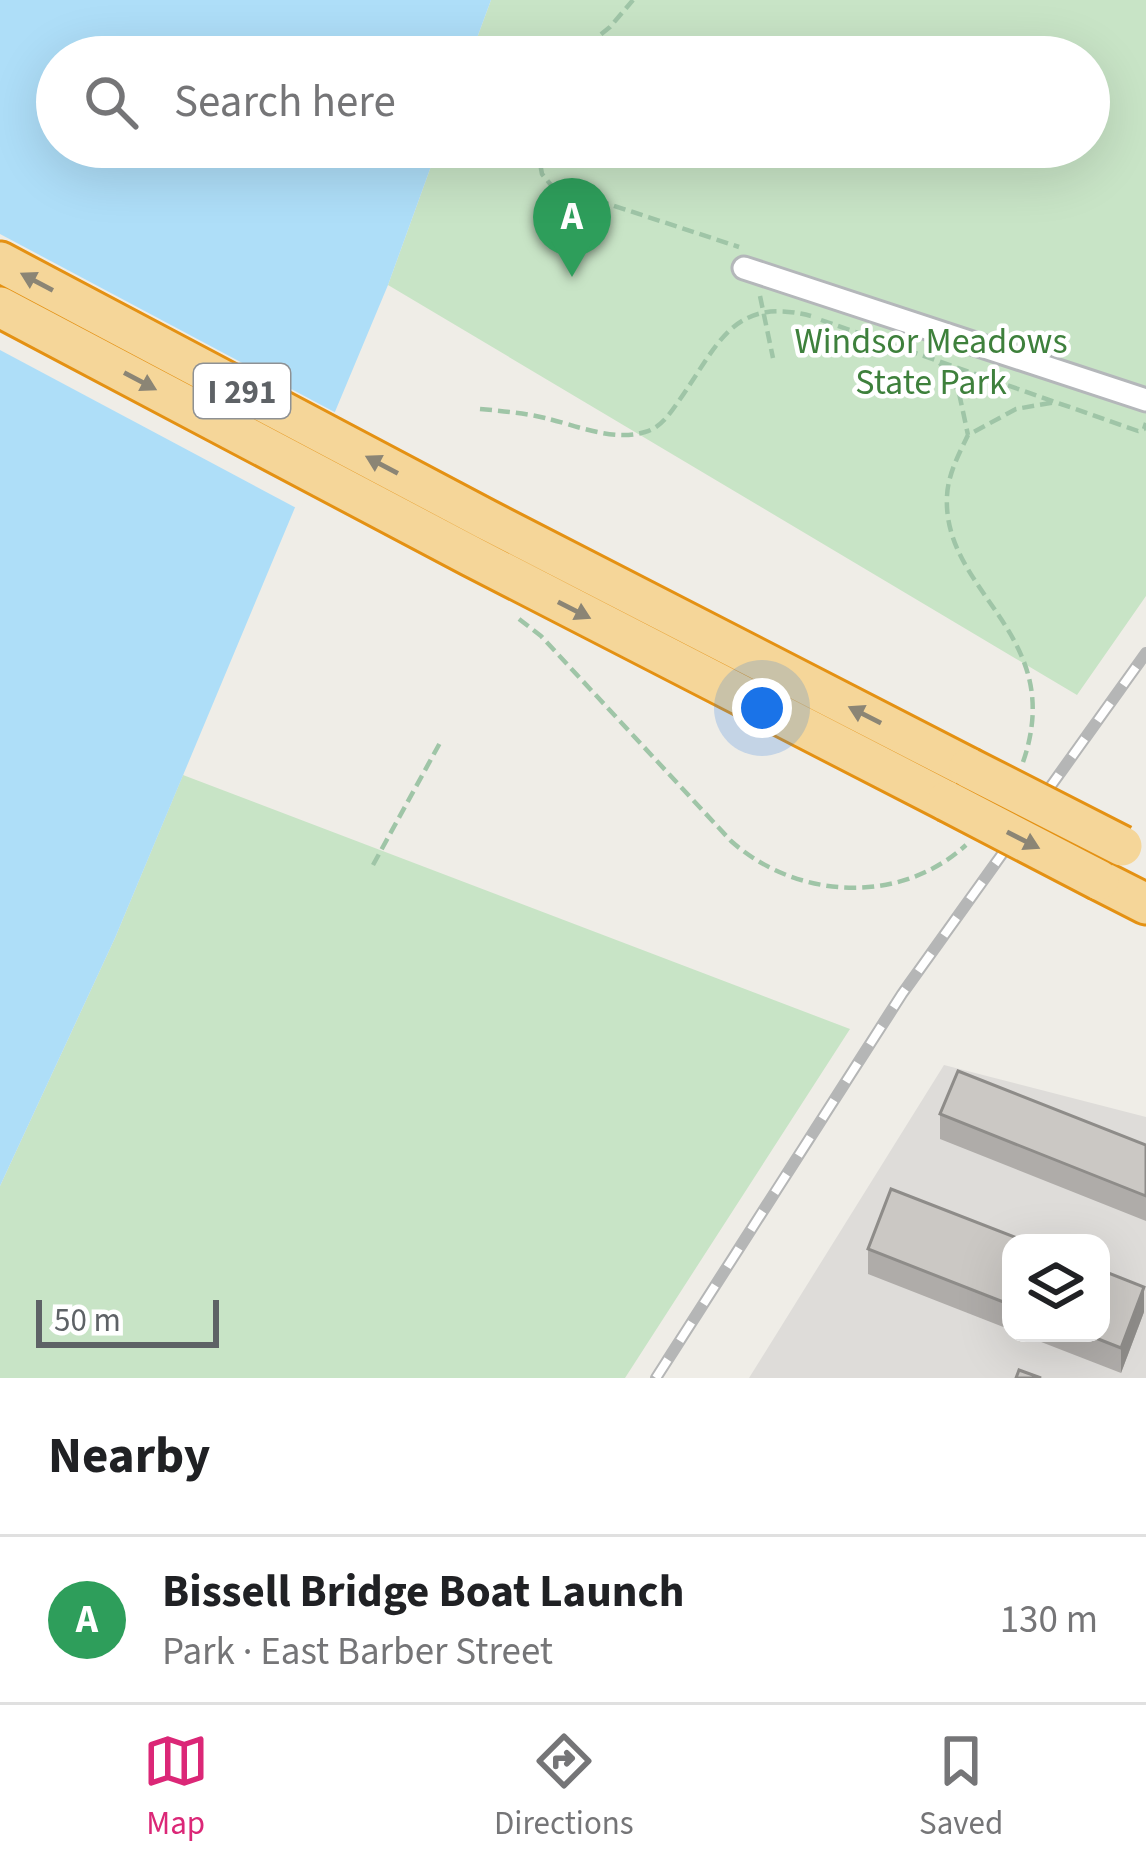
<!DOCTYPE html>
<meta charset="utf-8">
<style>
body{margin:0;font-family:"Source Sans 3",sans-serif;background:#f6f6f6;color:#202124}
.controls{position:absolute;right:36px;bottom:36px;display:grid;overflow:hidden;border-radius:24px;box-shadow:0 12px 48px #0002}
.controls button{width:108px;height:108px;display:grid;place-items:center;padding:0;border:0;border-bottom:3px solid #e0e0e0;background:#fff;color:#202124;font:60px sans-serif}
.scale{position:absolute;left:36px;bottom:30px;width:183px;box-sizing:border-box;padding-left:12px;border:6px solid #5e6266;border-top:0;font-size:33px;line-height:42px;white-space:nowrap;color:#5e6266;-webkit-text-stroke:9px #fff;paint-order:stroke}
.you{position:absolute;left:762px;top:708px;width:42px;height:42px;margin:-30px;border:9px solid #fff;border-radius:50%;background:#1a73e8;box-shadow:0 0 0 18px #1a73e833}
.badge{display:grid;place-items:center;width:78px;height:78px;border-radius:50%;background:#db2777;color:#fff;font-size:39px;font-weight:700}
.pin{position:absolute;translate:-50% -99px;filter:drop-shadow(0 3px 6px #0008)}
.pin::after{content:'';position:absolute;top:63px;width:42px;height:36px;background:inherit;clip-path:polygon(0 0,100% 0,50% 100%)}
.list{margin:0;padding:0;list-style:none}
h2{display:flex;justify-content:space-between;align-items:center;height:156px;margin:0;padding:0 48px;font-size:51px}
h2 small{font-size:39px;font-weight:400;color:#757577}
.list li{display:grid;grid-template-columns:78px 1fr auto;gap:36px;align-items:center;box-sizing:border-box;height:168px;padding:0 48px;border-top:3px solid #e0e0e0}
.list b{display:block;font-size:45px;white-space:nowrap}
.list p{margin:0;font-size:39px;white-space:nowrap;color:#757577}
.list em{font-size:39px;font-style:normal;color:#757577}
.icon{flex:none;width:66px;height:66px;fill:none;stroke:currentColor;stroke-width:2;stroke-linecap:round;stroke-linejoin:round}
.map{position:relative;flex:none;width:1146px;height:1378px;overflow:hidden}
.search{position:absolute;background:#fff;box-shadow:0 12px 48px #0002;left:36px;right:36px;top:36px;height:132px;display:flex;align-items:center;gap:30px;box-sizing:border-box;padding:0 42px;border-radius:66px;color:#757577;font-size:45px}
.sheet{height:324px;background:#fff}
nav{display:flex;justify-content:space-around;align-items:center;box-sizing:border-box;height:168px;border-top:3px solid #e0e0e0;background:#fff;font-size:33px;color:#757577}
nav a{display:grid;justify-items:center;gap:6px}
nav .on{color:#db2777}
.map>svg:first-child{display:block}
</style>
<div class="map">
<svg width="1146" height="1378" viewBox="0 0 1146 1378">
<rect width="100%" height="100%" fill="#efede7"/>
<path fill="#dedcd9" fill-rule="evenodd" d="M944 1065 1146 1117V1378H749ZM1011 1243H1101V1333H1011Z"/>
<path fill="#c8e4c6" d="M491 0H1146V596L1077 695 388 285 438 147H1089V57H470Z
M183 775 850 1029 625 1378H0V1186L115 938Z"/>
<path fill="#aedef8" d="M0 0H491L470 57H57V147H438L388 285 115 938 0 1186Z"/>
<path fill="#efede7" d="M0 234 340 415 300 510 0 350Z"/>
<g fill="none" stroke-linecap="round" stroke-linejoin="round">
<g stroke="#b4b7ba" stroke-width="27">
<path id="street" d="M744 268 1146 400"/>
</g>
<g stroke="#e49113" stroke-width="45">
<path id="highway" d="M0 262 485 519 969 768
M0 307 471 556 947 801
M1099 880 1146 904"/>
</g>
<path stroke="#9fc5a7" stroke-width="4.5" stroke-dasharray="12 6" stroke-linecap="butt" d="M573 57 610 27 633 0
M537 147 542 174 551 185 739 247
M760 296 773 358
M821 320 1138 431 1144 429 1146 423
M940 363 959 393 968 435
M480 409C502 411 524 413 545 418 575 425 613 442 645 432 660 428 669 415 678 402 717 348 731 295 811 316
M519 619 541 636 731 841C796 899 899 906 966 845
M1023 762C1068 633 942 594 947 496 948 474 959 454 968 435L1016 409 1056 402
M373 865 441 741"/>
<use href="#street" stroke="#fff" stroke-width="21"/>
<use href="#highway" stroke="#f5d699" stroke-width="39"/>
<g stroke="#b5b6b6" stroke-width="12">
<path id="rail" d="M656 1378 902 994 1146 653"/>
</g>
<use href="#rail" stroke="#fff" stroke-width="8" stroke-dasharray="22" stroke-linecap="butt"/>
<g stroke="#e49113" stroke-width="45" stroke-linecap="butt">
<path id="highway-bridge" d="M969 768 1122 846
M947 801 1099 880"/>
</g>
<use href="#highway-bridge" stroke="#f5d699" stroke-width="39"/>
</g>
<path fill="#afaca9" d="M940 1114 1146 1145V1221L940 1139Z
M1011 1243V1330L868 1274V1249Z
M1144 1312 1121 1373 1018 1333H1101Z"/>
<path fill="#8e8c89" d="M1144 1287V1312L1121 1373V1348Z"/>
<path fill="#cbc8c4" stroke="#8e8c89" stroke-width="3" d="M958 1071 1146 1145V1196L940 1114Z
M891 1189 1030 1243H1011V1305L868 1249Z
M1101 1270 1144 1287 1121 1348 1083 1333H1101Z
M1019 1370 1041 1378H1016Z"/>
<defs><path id="oneway-solid" d="M-6-.8H1V-3.2L6.5 0L1 3.2V.8H-6Z" transform="scale(3)"/></defs>
<g fill="#8b8575">
<use href="#oneway-solid" transform="translate(37 282) rotate(-152)"/>
<use href="#oneway-solid" transform="translate(140 381) rotate(28)"/>
<use href="#oneway-solid" transform="translate(382 465) rotate(-152)"/>
<use href="#oneway-solid" transform="translate(574 610) rotate(27)"/>
<use href="#oneway-solid" transform="translate(865 715) rotate(-153)"/>
<use href="#oneway-solid" transform="translate(1023 840) rotate(27)"/>
</g>
<g text-anchor="middle" stroke-width="9" stroke-linejoin="round" paint-order="stroke">
<rect fill="#fff" stroke="#8e9194" stroke-width="3" x="194" y="364" width="96" height="54" rx="9"/>
<g font-size="33" font-weight="bold" fill="#5e6266">
<text x="242" y="403">I 291</text>
</g>
<g font-size="36" fill="#3e803c" stroke="#fff">
<text x="931" y="353">Windsor Meadows<tspan x="931" dy="41">State Park</tspan></text>
</g>
</g>
</svg>
<div class="controls">
<button><svg class="icon" aria-label="layers" viewBox="0 0 24 24"><path d="M12 4l9 5-9 5-9-5zM3 14l9 5 9-5"/></svg></button>
</div>
<div class="scale">50 m</div>
<div class="you"></div>
<div class="pin badge" style="left:572px;top:277px;background:#2e9e5b">A</div>
<div class="search"><svg class="icon" aria-label="search" viewBox="0 0 24 24"><circle cx="10" cy="10" r="6"/><path d="M15 15l6 6"/></svg>Search here</div>
</div>
<section class="sheet">
<h2>Nearby<small></small></h2>
<ul class="list">
<li><span class="badge" style="background:#2e9e5b">A</span><div><b>Bissell Bridge Boat Launch</b><p>Park · East Barber Street</p></div><em>130 m</em></li>
</ul>
</section>
<nav>
<a class="on"><svg class="icon" aria-label="map" viewBox="0 0 24 24"><path d="M3 6l6-2 6 2 6-2v14l-6 2-6-2-6 2zM9 4v14M15 6v14"/></svg>Map</a>
<a><svg class="icon" aria-label="directions" viewBox="0 0 24 24"><path d="M12 3l9 9-9 9-9-9zM9 14v-3h6M13 9l2 2-2 2"/></svg>Directions</a>
<a><svg class="icon" aria-label="saved" viewBox="0 0 24 24"><path d="M7 4h10v16l-5-4-5 4z"/></svg>Saved</a>
</nav>
